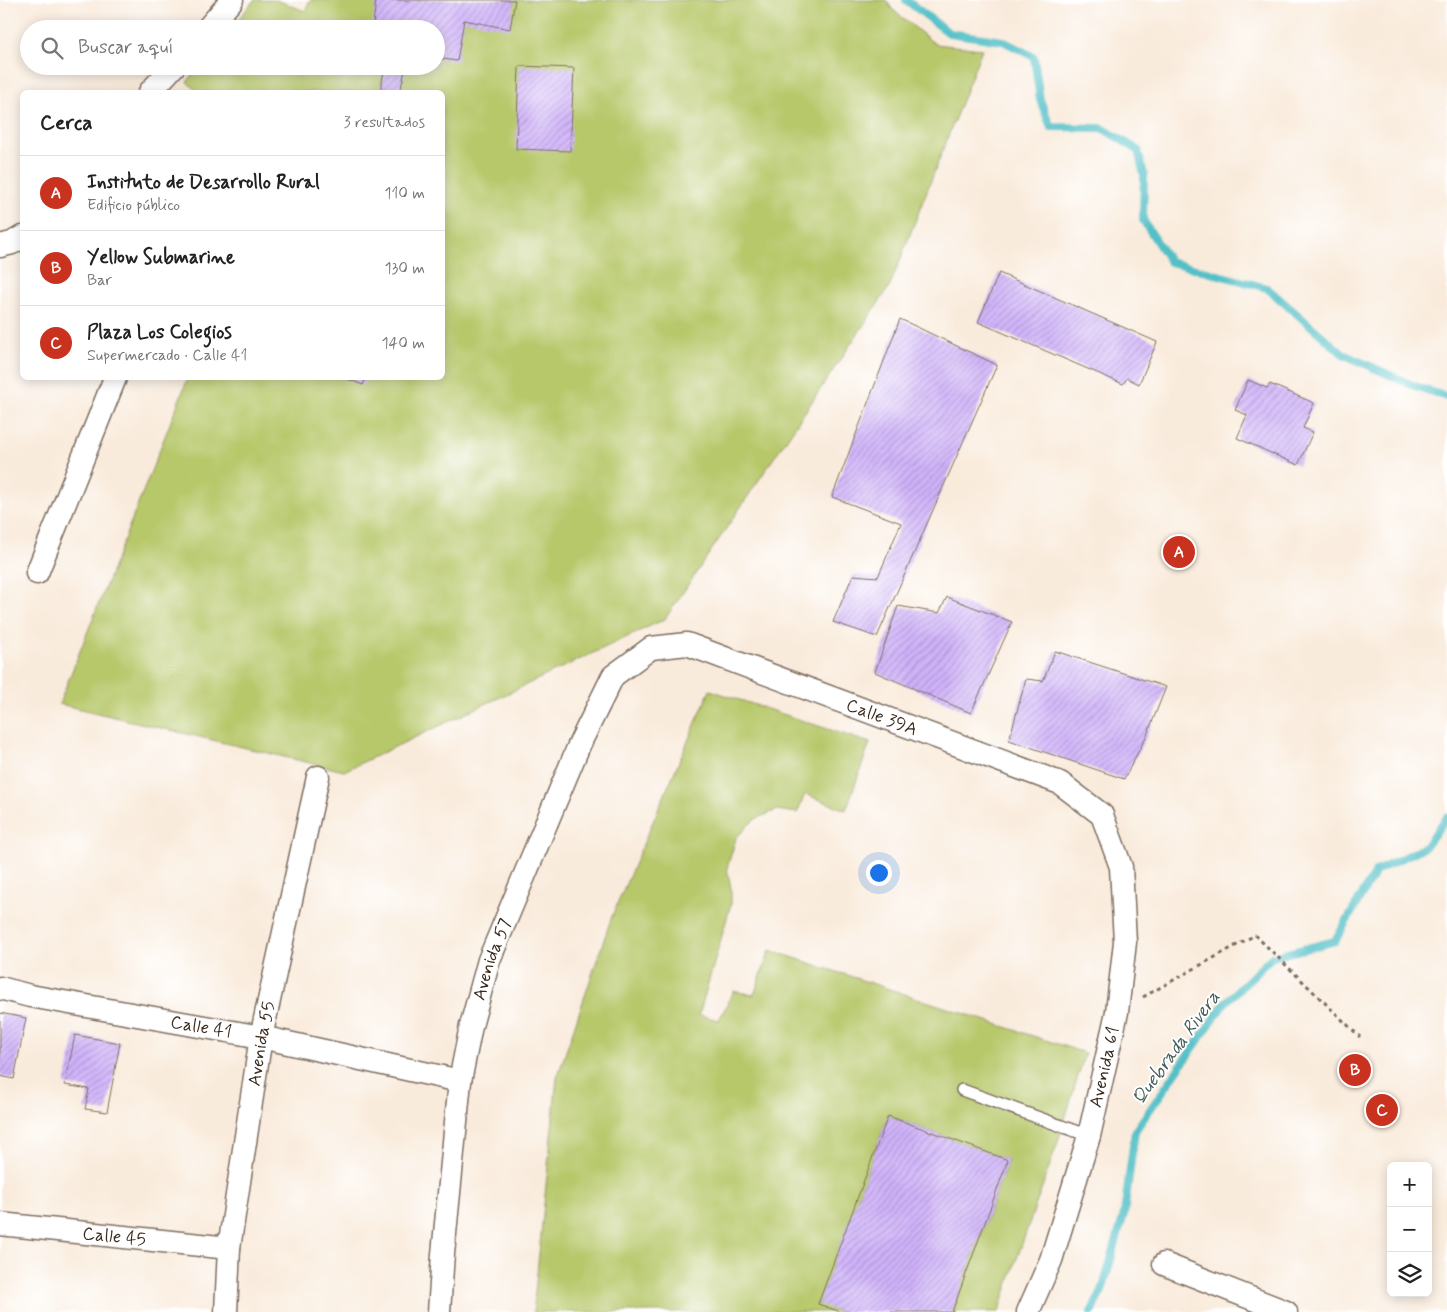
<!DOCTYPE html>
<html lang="es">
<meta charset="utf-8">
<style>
body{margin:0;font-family:Mynerve,sans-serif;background:#f2f2f2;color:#222}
.controls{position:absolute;right:15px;bottom:15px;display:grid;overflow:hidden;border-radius:8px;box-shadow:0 2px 12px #0003}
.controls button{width:45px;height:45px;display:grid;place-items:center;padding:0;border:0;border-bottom:1px solid #e0e0e0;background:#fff;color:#222;font:25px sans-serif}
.you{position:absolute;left:878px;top:872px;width:18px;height:18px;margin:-12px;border:4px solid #fff;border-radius:50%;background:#1a73e8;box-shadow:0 0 0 8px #1a73e833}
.badge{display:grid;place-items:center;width:32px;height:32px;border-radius:50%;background:#c8321e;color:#fff;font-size:16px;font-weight:700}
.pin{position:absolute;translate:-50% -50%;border:2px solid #fff;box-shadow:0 1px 5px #0006}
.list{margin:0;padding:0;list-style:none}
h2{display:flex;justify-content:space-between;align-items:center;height:65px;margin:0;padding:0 20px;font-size:21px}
h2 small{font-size:16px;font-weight:400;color:#767676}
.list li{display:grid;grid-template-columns:32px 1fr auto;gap:15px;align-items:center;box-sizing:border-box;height:75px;padding:0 20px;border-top:1px solid #e0e0e0}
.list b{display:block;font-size:19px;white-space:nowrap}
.list p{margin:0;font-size:16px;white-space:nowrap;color:#767676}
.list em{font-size:16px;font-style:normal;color:#767676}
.icon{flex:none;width:28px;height:28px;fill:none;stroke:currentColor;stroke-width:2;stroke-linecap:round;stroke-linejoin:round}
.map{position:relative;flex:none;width:1447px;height:1312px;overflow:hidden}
.search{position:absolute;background:#fff;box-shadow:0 2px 12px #0003;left:20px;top:20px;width:425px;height:55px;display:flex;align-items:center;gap:12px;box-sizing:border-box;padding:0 18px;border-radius:28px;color:#767676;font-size:19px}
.panel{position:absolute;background:#fff;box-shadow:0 2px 12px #0003;left:20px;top:90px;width:425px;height:290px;border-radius:8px}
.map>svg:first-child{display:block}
</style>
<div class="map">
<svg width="1447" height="1312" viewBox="0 0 1447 1312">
<defs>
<pattern id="building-hatch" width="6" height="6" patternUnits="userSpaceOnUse" patternTransform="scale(1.25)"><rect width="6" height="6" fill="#d0b3fb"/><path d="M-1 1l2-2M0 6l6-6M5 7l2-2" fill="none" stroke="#aa92cb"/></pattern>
</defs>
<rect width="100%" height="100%" fill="#fff"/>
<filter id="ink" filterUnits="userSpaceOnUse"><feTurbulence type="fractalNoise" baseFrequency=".02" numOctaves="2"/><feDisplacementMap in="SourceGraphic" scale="10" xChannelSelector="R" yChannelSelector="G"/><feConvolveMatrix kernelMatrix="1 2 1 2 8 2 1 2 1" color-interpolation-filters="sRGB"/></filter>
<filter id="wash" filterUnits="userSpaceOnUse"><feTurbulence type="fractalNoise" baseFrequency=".0096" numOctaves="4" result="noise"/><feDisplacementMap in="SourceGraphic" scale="20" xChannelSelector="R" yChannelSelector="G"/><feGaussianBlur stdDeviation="1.12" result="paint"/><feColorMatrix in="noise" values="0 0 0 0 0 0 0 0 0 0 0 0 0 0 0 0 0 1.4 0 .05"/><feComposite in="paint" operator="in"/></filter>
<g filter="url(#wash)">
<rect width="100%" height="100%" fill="#f9ebdb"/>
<path fill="#b7c86a" stroke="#797944" d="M254 0H276L305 11 310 0H886L892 9 935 44 982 49 890 286 665 619 344 771 59 704 188 378H442V92H198L187 82 200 66H436V29H231Z
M710 690 870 743 846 810 805 794 797 813 777 810 755 819 736 838 727 868 731 888V904L699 1015 719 1020 734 991 754 995 770 950 1085 1053 1058 1142 1024 1238 999 1312H952L1008 1160 888 1116 819 1303 841 1312H533L557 1078 612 916Z"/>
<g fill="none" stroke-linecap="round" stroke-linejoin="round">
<path stroke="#52c0c7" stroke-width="8" d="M906 0 949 33 1003 41 1034 57 1040 100 1051 127 1102 128 1138 150 1144 175 1143 220 1170 262 1267 288 1343 354 1412 385 1447 397
M1091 1312 1102 1291 1124 1214 1135 1131 1224 1004 1272 957 1335 941 1376 871 1425 847 1447 817"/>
</g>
<g id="blocks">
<path fill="url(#building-hatch)" d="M376 0H515L510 29 464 20 457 61 436 58V29H393V27L373 24Z
M385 66H406L400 92H380Z
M519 66 574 68 570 151 516 149Z
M999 273 1157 342 1139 384 1127 378 1123 384 978 322Z
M900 319 997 365 877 637 833 622 853 575 878 577 901 523 832 497Z
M345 378H366L363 385Z
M1248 380 1267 388 1270 384 1314 403 1303 428 1313 432 1298 465 1237 438 1247 415 1235 410Z
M947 597 1012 622 971 713 875 672 898 606 939 613Z
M1055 651 1166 687 1147 735 1124 779 1009 740 1026 679 1043 681Z
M0 1013 26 1018 14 1079 0 1076Z
M75 1035 120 1043 107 1112 85 1109 89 1089 65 1085Z
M888 1116 1008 1160 952 1312H841L818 1304Z"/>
</g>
</g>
<g filter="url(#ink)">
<use href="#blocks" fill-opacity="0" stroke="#7e6e60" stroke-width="1"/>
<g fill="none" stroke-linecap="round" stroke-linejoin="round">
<g stroke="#7e6e60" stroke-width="14">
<path id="lane" d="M962 1090 1089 1136"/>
</g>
<g stroke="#7e6e60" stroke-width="25">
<g id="street">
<path d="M207 29 232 0"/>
<path d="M150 92 174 66"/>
<path d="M0 246 12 243 22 237"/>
<path d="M37 573 115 378"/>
<path id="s1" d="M0 988 30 996 261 1037 460 1081"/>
<path id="s2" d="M0 1224 229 1248"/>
<path d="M1164 1264 1286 1312"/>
<path id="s3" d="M226 1312 229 1248 261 1037 318 777"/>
<path id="s4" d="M439 1312 443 1254 460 1081 471 1026 489 960 580 743 613 676 651 648 687 644 1060 783 1102 815 1121 867 1125 942 1117 1012 1089 1136 1051 1260 1028 1312"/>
</g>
</g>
<path stroke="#7e6e60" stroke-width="3" stroke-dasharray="4 4" stroke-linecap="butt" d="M1143 997 1255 935 1360 1037"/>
<use href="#lane" stroke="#fff" stroke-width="11"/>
<use href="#street" stroke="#fff" stroke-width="22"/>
</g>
</g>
<g text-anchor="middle" stroke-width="4" stroke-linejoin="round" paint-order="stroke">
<g font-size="18" fill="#3b2a1e" stroke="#fff">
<text dy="6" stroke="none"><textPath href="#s4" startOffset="958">Calle 39A</textPath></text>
<text dy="6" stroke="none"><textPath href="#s4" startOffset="358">Avenida 57</textPath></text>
<text dy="6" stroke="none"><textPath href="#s1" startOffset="205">Calle 41</textPath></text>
<text dy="6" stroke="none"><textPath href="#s3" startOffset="271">Avenida 55</textPath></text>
<text transform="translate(1104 1067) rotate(-77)" y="6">Avenida 61</text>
<text dy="6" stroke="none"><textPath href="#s2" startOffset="115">Calle 45</textPath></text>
</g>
<g font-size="19" font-style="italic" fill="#435e59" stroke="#fff">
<text transform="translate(1175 1047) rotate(-54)" y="7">Quebrada Rivera</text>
</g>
</g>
</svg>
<div class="controls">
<button>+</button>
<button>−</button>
<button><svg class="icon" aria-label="layers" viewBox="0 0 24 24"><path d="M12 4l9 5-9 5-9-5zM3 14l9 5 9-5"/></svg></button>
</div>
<div class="you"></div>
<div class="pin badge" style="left:1179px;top:552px">A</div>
<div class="pin badge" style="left:1355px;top:1070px">B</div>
<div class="pin badge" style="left:1382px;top:1110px">C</div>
<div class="search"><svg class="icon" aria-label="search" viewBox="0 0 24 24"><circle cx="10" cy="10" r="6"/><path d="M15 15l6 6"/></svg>Buscar aquí</div>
<section class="panel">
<h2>Cerca<small>3 resultados</small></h2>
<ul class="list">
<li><span class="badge">A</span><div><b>Instituto de Desarrollo Rural</b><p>Edificio público</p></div><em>110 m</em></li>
<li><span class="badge">B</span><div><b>Yellow Submarine</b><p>Bar</p></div><em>130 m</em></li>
<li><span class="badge">C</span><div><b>Plaza Los Colegios</b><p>Supermercado · Calle 41</p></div><em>140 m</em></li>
</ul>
</section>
</div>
